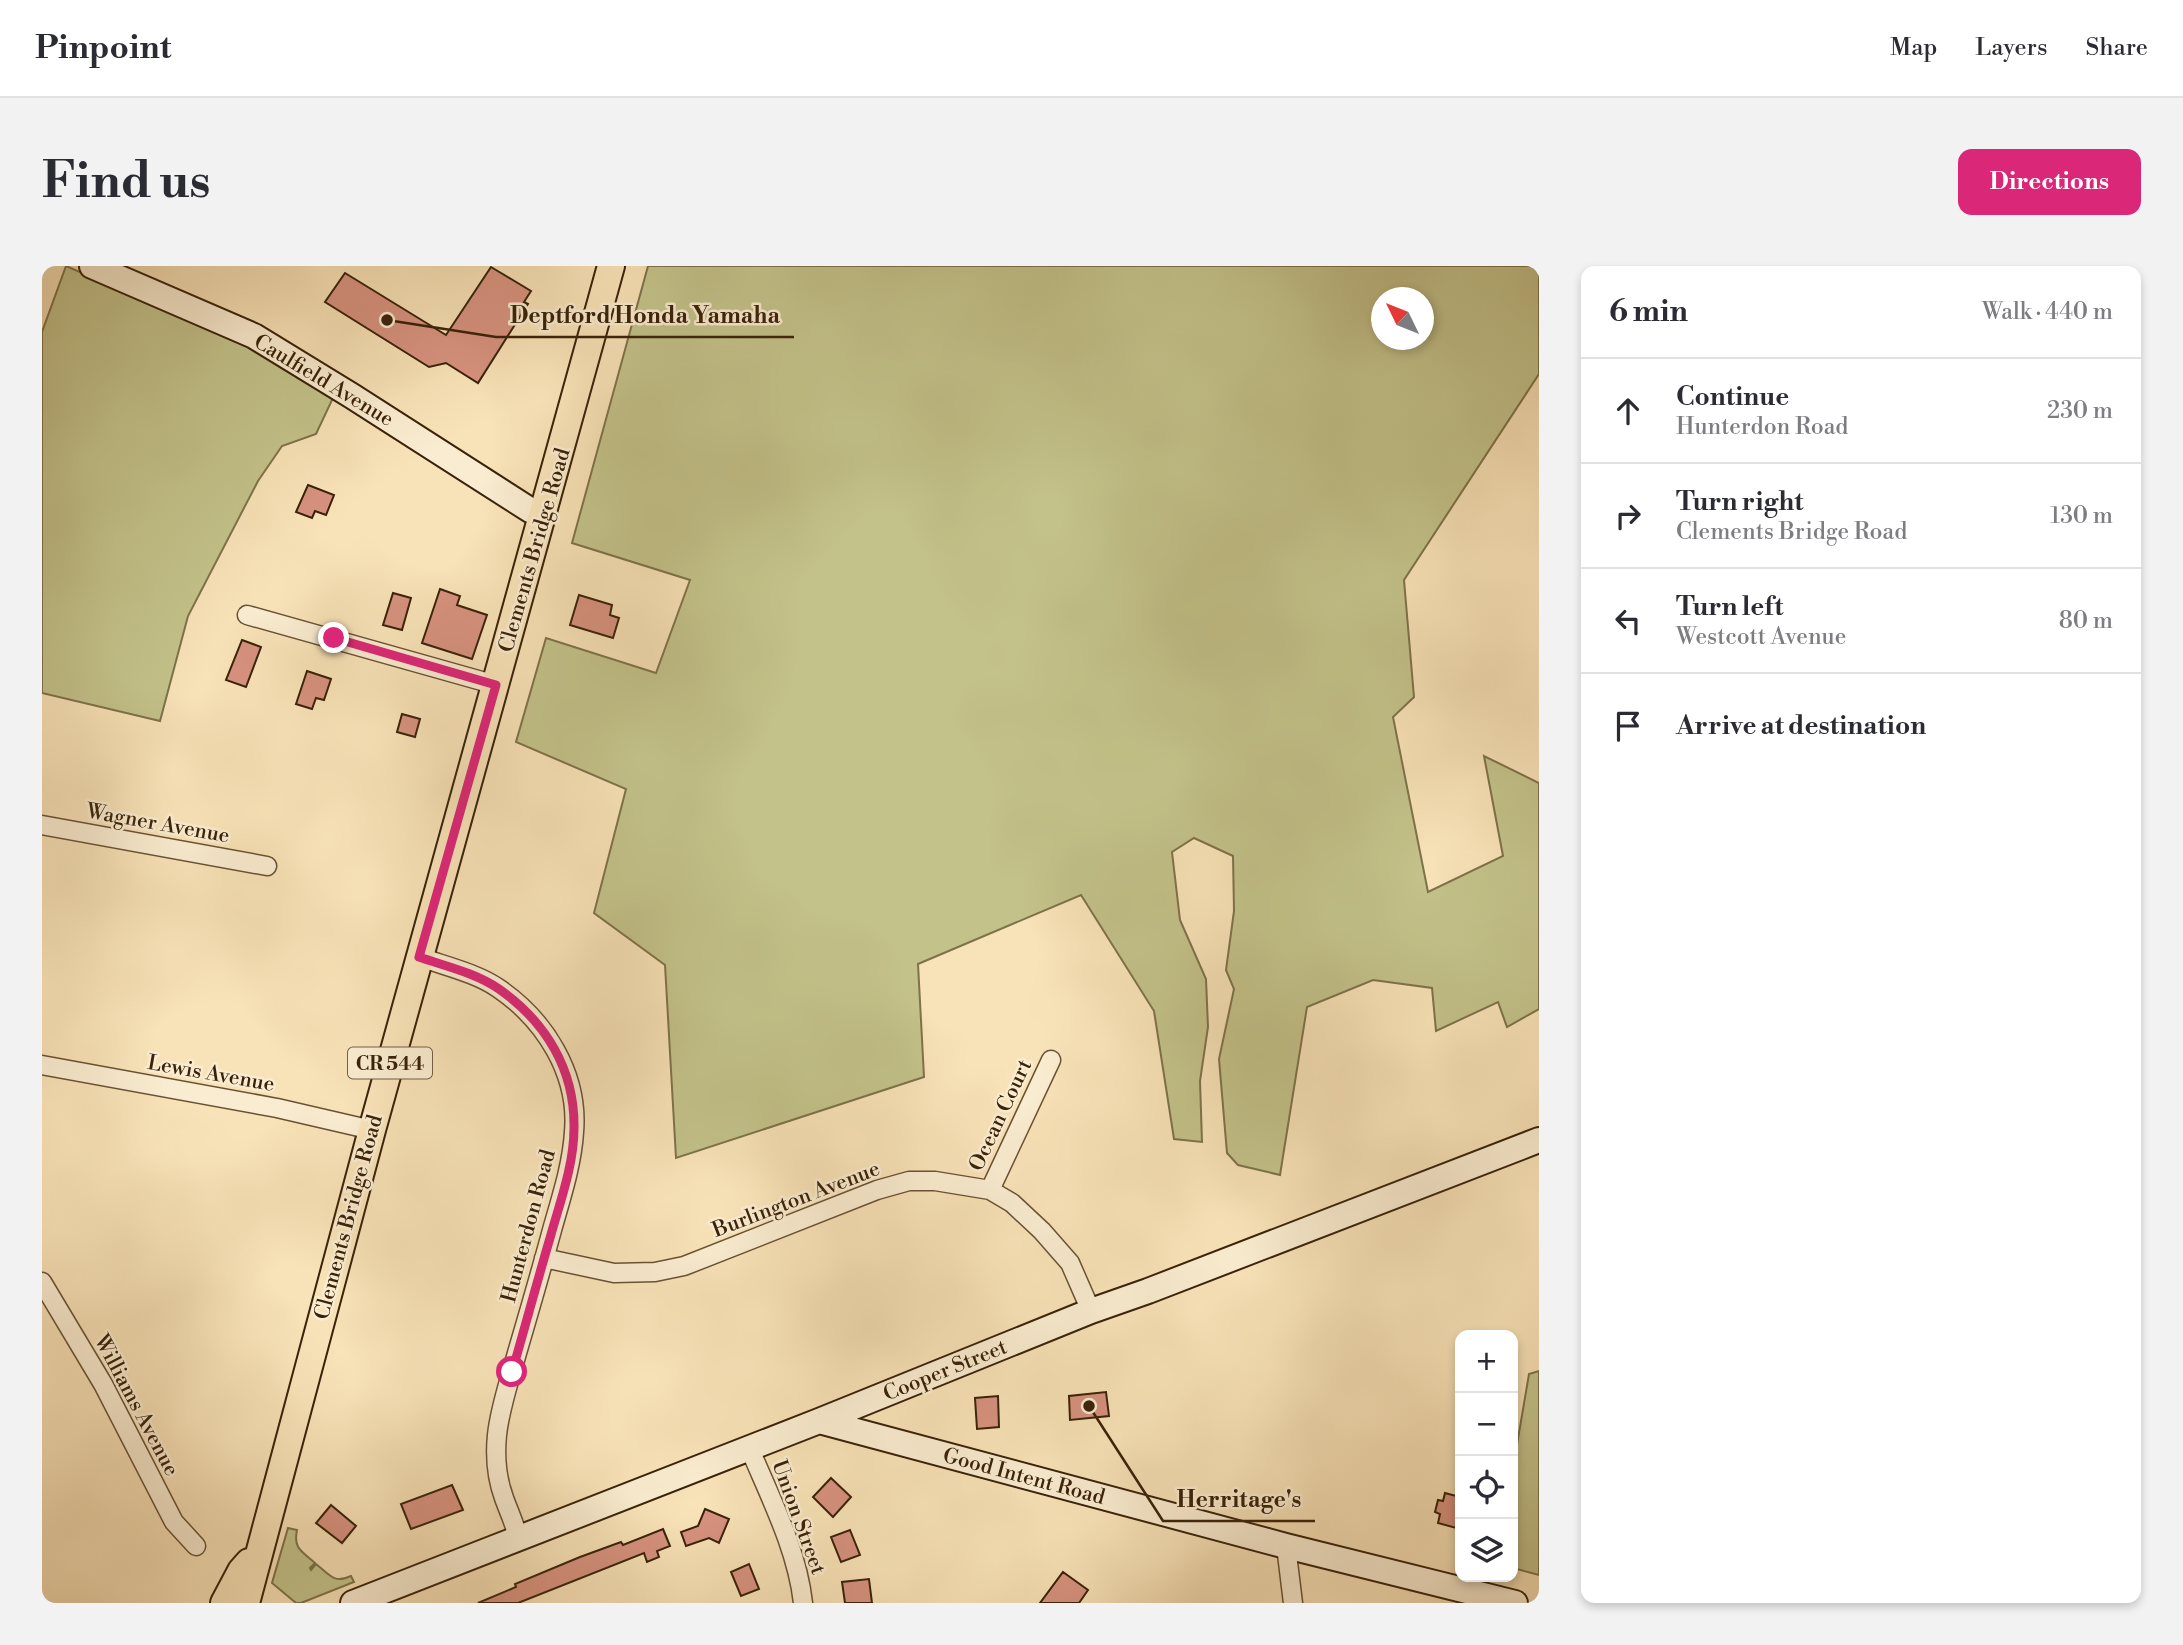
<!DOCTYPE html>
<meta charset="utf-8">
<style>
body{margin:0;font-family:"Libre Bodoni",serif;background:#f2f2f3;color:#2b2b33}
.controls{position:absolute;right:21px;bottom:21px;display:grid;overflow:hidden;border-radius:14px;box-shadow:0 4px 10px #0003}
.controls button{width:63px;height:63px;display:grid;place-items:center;padding:0;border:0;border-bottom:2px solid #e1e1e2;background:#fff;color:#2b2b33;font:35px sans-serif}
.compass{position:absolute;left:1329px;top:21px;width:63px;height:63px;border-radius:50%;background:#fff;box-shadow:0 4px 10px #0003;rotate:313deg}
.stop{position:absolute;width:21px;height:21px;margin:-16px;border:5px solid #db2777;border-radius:50%;background:#fff}
.stop.end{background:#db2777;border-color:#fff;box-shadow:0 2px 7px #0008}
.list{margin:0;padding:0;list-style:none}
h2{display:flex;justify-content:space-between;align-items:center;height:91px;margin:0;padding:0 28px;font-size:30px}
h2 small{font-size:23px;font-weight:400;color:#7c7c81}
.list li{display:grid;grid-template-columns:46px 1fr auto;gap:21px;align-items:center;box-sizing:border-box;height:105px;padding:0 28px;border-top:2px solid #e1e1e2}
.list b{display:block;font-size:26px;white-space:nowrap}
.list p{margin:0;font-size:23px;white-space:nowrap;color:#7c7c81}
.list em{font-size:23px;font-style:normal;color:#7c7c81}
.icon{flex:none;width:38px;height:38px;fill:none;stroke:currentColor;stroke-width:2;stroke-linecap:round;stroke-linejoin:round}
.map{position:relative;flex:none;width:1497px;height:1337px;overflow:hidden;border-radius:14px}
header{display:flex;align-items:center;gap:42px;box-sizing:border-box;height:98px;padding:0 35px;background:#fff;border-bottom:2px solid #e1e1e2}
header strong{font-size:33px}
nav{display:flex;gap:38px;margin-inline-start:auto;font-size:24px}
.intro{display:flex;align-items:center;justify-content:space-between;box-sizing:border-box;height:168px;padding:0 42px}
h1{margin:0;font-size:49px}
.button{padding:18px 32px;border-radius:14px;background:#db2777;color:#fff;font-size:24px;font-weight:700}
main{display:flex;gap:42px;padding:0 42px}
aside{flex:1;background:#fff;border-radius:14px;box-shadow:0 4px 10px #0003}
.map>svg:first-child{display:block}
</style>
<header>
<strong>Pinpoint</strong>
<nav><a>Map</a><a>Layers</a><a>Share</a></nav>
</header>
<div class="intro"><h1>Find us</h1><a class="button">Directions</a></div>
<main>
<div class="map">
<svg width="1497" height="1337" viewBox="0 0 1497 1337">
<rect width="100%" height="100%" fill="#f8e2b7"/>
<filter id="stains"><feTurbulence type="fractalNoise" baseFrequency=".00286" numOctaves="4"/><feColorMatrix values="0 0 0 0 .2 0 0 0 0 .09 0 0 0 0 .02 0 0 0 .5 -.17"/></filter>
<radialGradient id="worn" r=".72"><stop offset=".6" stop-color="#630" stop-opacity="0"/><stop offset="1" stop-color="#630" stop-opacity=".3"/></radialGradient>
<path fill="#c3c28a" stroke="#7e724a" stroke-width="2" fill-rule="evenodd" d="M24 0 205 78 291 132 274 168 240 180 216 215 146 350 118 455 0 427V66Z
M606 0H1497V108L1362 314 1372 431 1351 451 1386 626 1461 590 1442 490 1497 517V743L1465 761 1456 736 1394 765 1390 722 1331 714 1265 741 1238 909 1196 899 1185 887 1177 793 1192 723 1184 704 1192 645 1191 590 1152 572 1130 586 1138 654 1164 713 1166 761 1158 815 1160 876 1132 873 1112 745 1039 629 876 698 882 811 634 892 623 699 552 647 584 523 474 476 504 372 614 407 648 314 530 277ZM1339 32H1381V74H1339Z
M1497 1105V1309L1471 1302V1202L1487 1108Z
M246 1262 255 1264C251 1283 260 1285 273 1297L268 1302 269 1304 274 1298C288 1309 292 1318 309 1310L312 1316 259 1337H254L230 1317Z"/>
<path fill="#d7927f" stroke="#392209" stroke-width="2" d="M449 1 489 25 482 36 486 38 436 117 404 97 387 101 283 36 303 7 404 69Z
M266 219 292 229 284 249 273 245 270 252 254 246Z
M398 323 418 330 415 339 445 349 430 393 380 377Z
M351 327 369 332 360 364 341 359Z
M537 329 570 339 568 349 577 352 571 372 528 359Z
M200 374 219 381 204 421 184 414Z
M265 405 289 413 282 434 274 432 270 443 254 438Z
M360 448 378 453 373 471 355 466Z
M1064 1126 1067 1150 1028 1154 1027 1130Z
M956 1130 957 1161 935 1163 933 1132Z
M789 1212 809 1231 791 1251 771 1231Z
M410 1219 421 1244 369 1263 359 1238Z
M1403 1227 1418 1231V1263L1396 1257 1398 1248 1393 1246 1396 1234 1401 1235Z
M289 1239 314 1260 300 1277 274 1257Z
M663 1243 687 1253 677 1277 667 1272 644 1280 639 1266 656 1260Z
M621 1263 628 1280 615 1285 617 1291 605 1296 602 1287 476 1337H436L474 1321 473 1318 538 1291 579 1276 581 1279Z
M808 1264 818 1289 799 1296 789 1271Z
M707 1298 717 1323 699 1330 689 1306Z
M1021 1306 1046 1324 1037 1337H998Z
M827 1313 830 1337H803L800 1316Z"/>
<g fill="none" stroke-linecap="round" stroke-linejoin="round">
<g stroke="#695234" stroke-width="21">
<path id="street" d="M205 349 454 419
M0 559 225 600
M378 691C403 700 434 707 456 722 503 754 537 808 532 866 530 899 519 932 510 964 499 1005 487 1046 475 1087 468 1113 458 1141 455 1169 453 1189 455 1213 462 1232 467 1246 473 1258 476 1272
M0 799 235 842 330 864
M948 924 1009 794
M502 992 572 1007 613 1006 642 1000 835 924 867 915H893L948 924 970 937 1000 965 1028 997 1049 1045
M0 1016 61 1118 132 1256 154 1280
M707 1181C728 1231 755 1283 761 1337
M1244 1280 1251 1337"/>
</g>
<g stroke="#392209" stroke-width="28">
<path id="secondary" d="M50 0 212 70 310 130 488 244 502 249
M777 1155 1244 1280 1473 1337
M311 1337 777 1155 1049 1045 1106 1025 1497 874"/>
</g>
<g stroke="#392209" stroke-width="30">
<path id="primary" d="M182 1337 199 1305 207 1296
M204 1337 330 864 569 0"/>
</g>
<use href="#street" stroke="#faecd0" stroke-width="18"/>
<use href="#secondary" stroke="#faecd0" stroke-width="24"/>
<use href="#primary" stroke="#f8e2b7" stroke-width="26"/>
</g>
<g fill="none" stroke-linecap="round" stroke-linejoin="round">
<path stroke="#db2777" stroke-width="9" d="M292 372 454 419 377 691C403 700 434 707 457 723 504 756 533 804 532 862 532 899 518 936 508 972 495 1016 483 1061 470 1106"/>
</g>
<g text-anchor="middle" stroke-width="5" stroke-linejoin="round" paint-order="stroke">
<rect fill="#faecd0" stroke="#735f45" stroke-width="2" x="306" y="781.5" width="84" height="31" rx="5"/>
<g font-size="19" font-weight="bold" fill="#392209">
<text x="348" y="804">CR 544</text>
</g>
<g font-size="21" fill="#392209" stroke="#faecd0">
<text transform="translate(282 114) rotate(31)" y="7">Caulfield Avenue</text>
<text transform="translate(492 284) rotate(-74)" y="7">Clements Bridge Road</text>
<text transform="translate(116 557) rotate(10)" y="7">Wagner Avenue</text>
<text transform="translate(169 807) rotate(10)" y="7">Lewis Avenue</text>
<text transform="translate(958 849) rotate(-65)" y="7">Ocean Court</text>
<text transform="translate(754 933) rotate(-21)" y="7">Burlington Avenue</text>
<text transform="translate(306 951) rotate(-75)" y="7">Clements Bridge Road</text>
<text transform="translate(486 960) rotate(-75)" y="7">Hunterdon Road</text>
<text transform="translate(903 1104) rotate(-22)" y="7">Cooper Street</text>
<text transform="translate(95 1139) rotate(62)" y="7">Williams Avenue</text>
<text transform="translate(982 1210) rotate(15)" y="7">Good Intent Road</text>
<text transform="translate(757 1251) rotate(70)" y="7">Union Street</text>
</g>
</g>
<path fill="none" stroke="#392209" stroke-width="2.5" d="M345 54L454 71H752M1047 1140L1121 1255H1273"/>
<g fill="#392209" stroke="#faecd0" stroke-width="2.5">
<circle cx="345" cy="54" r="7"/>
<circle cx="1047" cy="1140" r="7"/>
</g>
<g font-size="23" text-anchor="middle" font-weight="bold" fill="#392209" stroke="#faecd0" stroke-width="5" stroke-linejoin="round" paint-order="stroke">
<text x="603" y="57">Deptford Honda Yamaha</text>
<text x="1197" y="1241">Herritage's</text>
</g>
<rect width="100%" height="100%" filter="url(#stains)"/>
<rect width="100%" height="100%" fill="url(#worn)"/>
</svg>
<div class="controls">
<button>+</button>
<button>−</button>
<button><svg class="icon" aria-label="locate" viewBox="0 0 24 24"><circle cx="12" cy="12" r="6"/><path d="M12 2v4M12 18v4M2 12h4M18 12h4"/></svg></button>
<button><svg class="icon" aria-label="layers" viewBox="0 0 24 24"><path d="M12 4l9 5-9 5-9-5zM3 14l9 5 9-5"/></svg></button>
</div>
<svg class="compass" viewBox="-18 -18 36 36"><path d="M0-13l5 13h-10z" fill="#e53935"/><path d="M0 13l5-13h-10z" fill="#7c7c81"/></svg>
<div class="stop" style="left:470px;top:1106px"></div>
<div class="stop end" style="left:292px;top:372px"></div>
</div>
<aside>
<h2>6 min<small>Walk · 440 m</small></h2>
<ul class="list">
<li><svg class="icon" aria-label="ahead" viewBox="0 0 24 24"><path d="M12 20V5M6 11l6-6 6 6"/></svg><div><b>Continue</b><p>Hunterdon Road</p></div><em>230 m</em></li>
<li><svg class="icon" aria-label="right" viewBox="0 0 24 24"><path d="M7 20v-9h11M14 6l5 5-5 5"/></svg><div><b>Turn right</b><p>Clements Bridge Road</p></div><em>130 m</em></li>
<li><svg class="icon" aria-label="left" viewBox="0 0 24 24"><path d="M17 20v-9H6M10 6l-5 5 5 5"/></svg><div><b>Turn left</b><p>Westcott Avenue</p></div><em>80 m</em></li>
<li><svg class="icon" aria-label="arrive" viewBox="0 0 24 24"><path d="M6 21V4h12l-3 4 3 4H6"/></svg><div><b>Arrive at destination</b></div></li>
</ul>
</aside>
</main>
